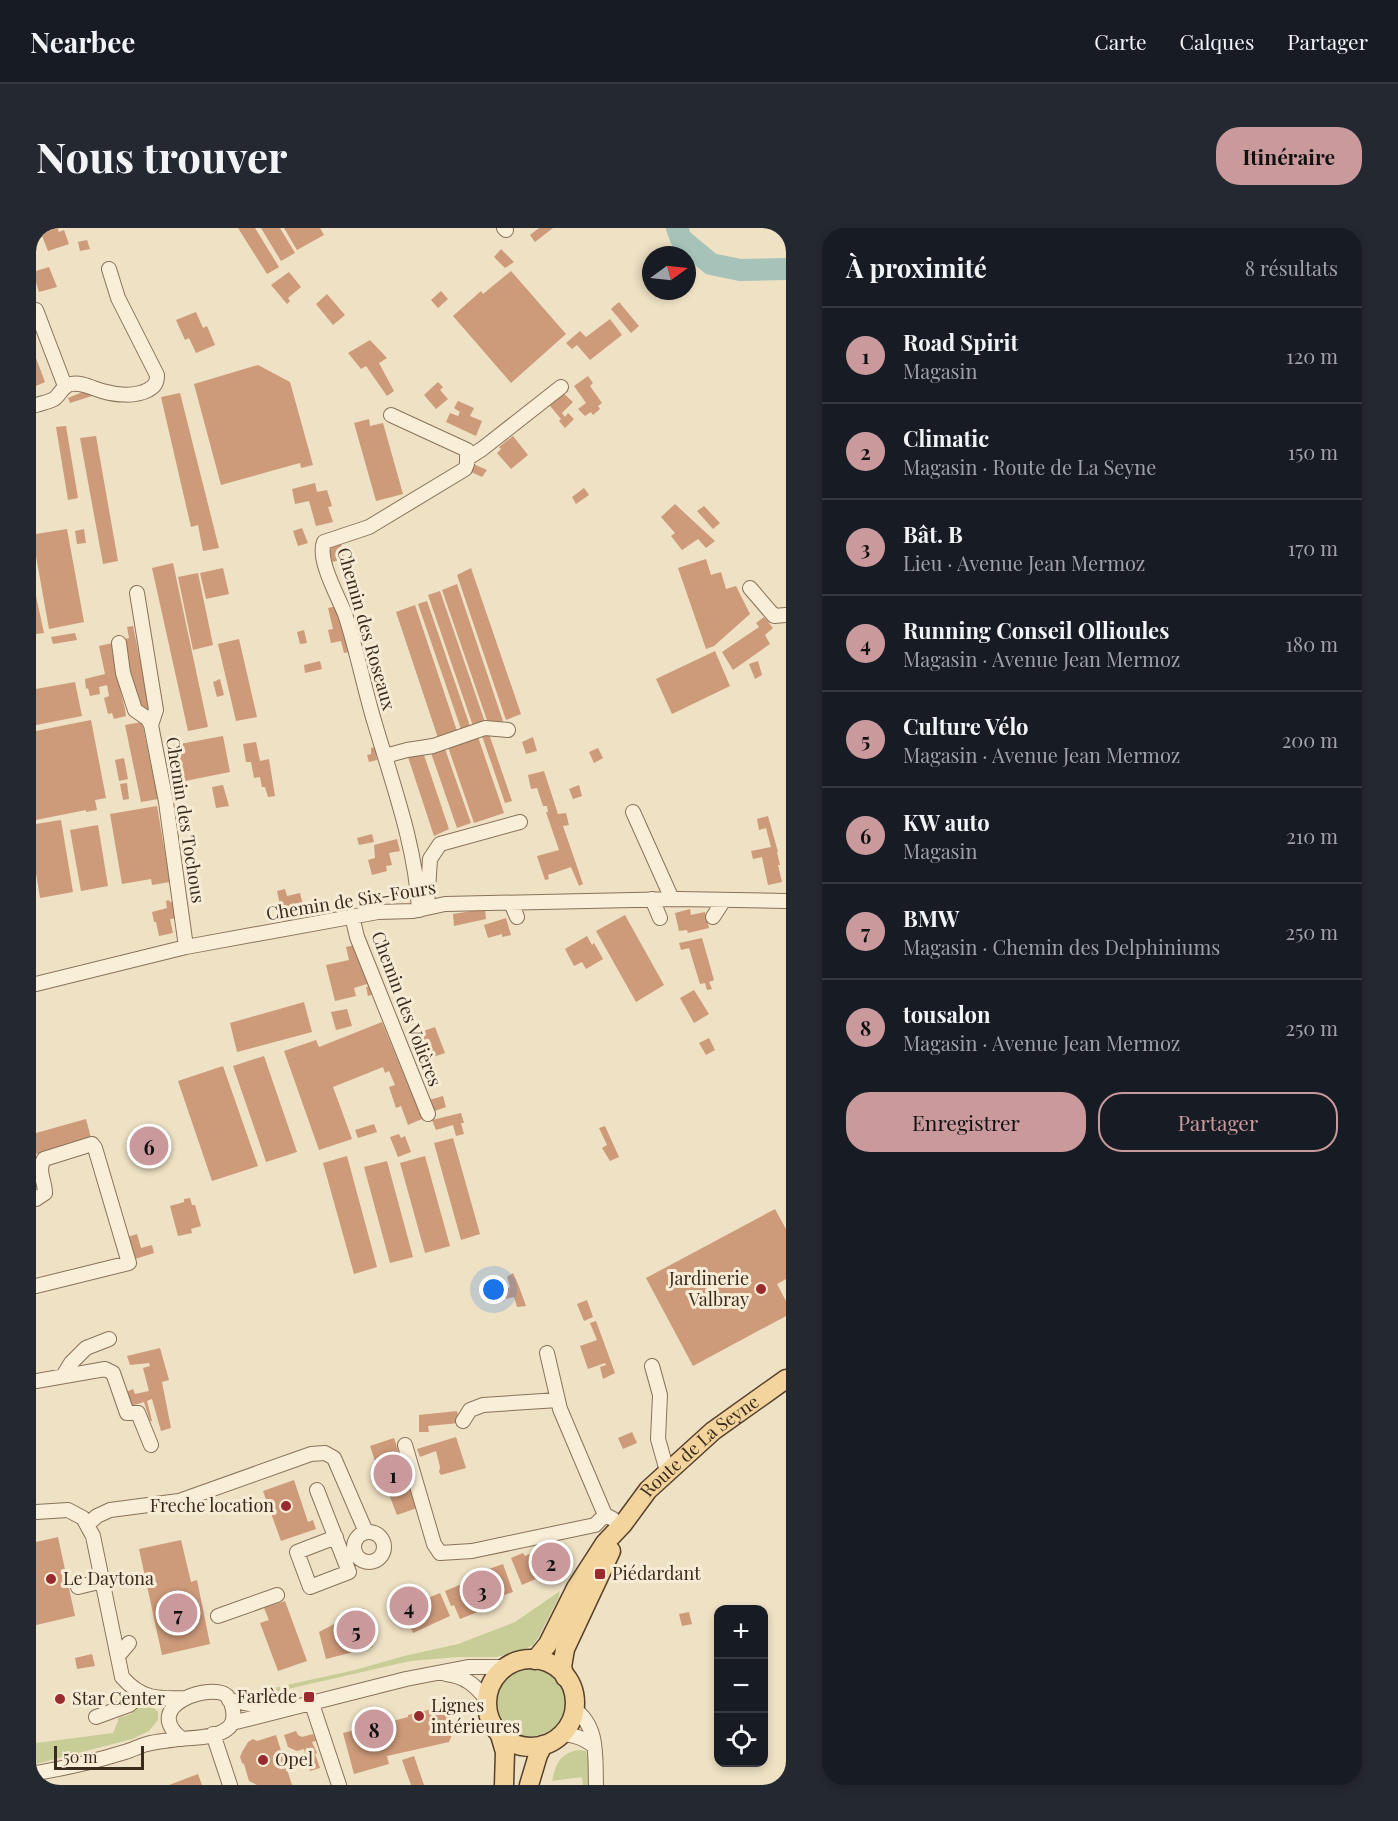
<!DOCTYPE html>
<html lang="fr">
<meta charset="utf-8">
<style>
body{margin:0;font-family:"Playfair Display",serif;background:#242831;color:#f1f3f6}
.controls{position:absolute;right:18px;bottom:18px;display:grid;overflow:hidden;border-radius:12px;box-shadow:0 3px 9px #0003}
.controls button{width:54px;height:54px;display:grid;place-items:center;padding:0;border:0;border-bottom:2px solid #363941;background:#171b24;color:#f1f3f6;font:30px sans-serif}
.compass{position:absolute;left:606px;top:18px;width:54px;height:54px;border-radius:50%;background:#171b24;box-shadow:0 3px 9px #0003;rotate:75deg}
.scale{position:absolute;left:18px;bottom:15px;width:90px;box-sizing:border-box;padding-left:6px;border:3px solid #392b1e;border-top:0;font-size:16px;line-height:21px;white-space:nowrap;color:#392b1e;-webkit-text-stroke:4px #f6ebd4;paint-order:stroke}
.you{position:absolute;left:458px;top:1062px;width:21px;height:21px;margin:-15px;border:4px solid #fff;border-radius:50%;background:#1a73e8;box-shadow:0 0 0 9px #1a73e833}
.badge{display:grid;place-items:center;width:39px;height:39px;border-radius:50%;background:#c9999c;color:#111;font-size:20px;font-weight:700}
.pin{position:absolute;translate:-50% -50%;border:3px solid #fff;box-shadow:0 2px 6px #0006}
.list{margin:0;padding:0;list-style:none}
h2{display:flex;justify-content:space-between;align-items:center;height:78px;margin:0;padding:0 24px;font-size:26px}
h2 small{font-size:20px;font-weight:400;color:#9ea1a6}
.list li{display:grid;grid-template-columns:39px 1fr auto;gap:18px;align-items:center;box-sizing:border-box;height:96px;padding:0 24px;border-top:2px solid #363941}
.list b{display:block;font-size:22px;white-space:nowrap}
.list p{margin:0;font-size:20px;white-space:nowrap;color:#9ea1a6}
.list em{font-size:20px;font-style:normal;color:#9ea1a6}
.actions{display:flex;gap:12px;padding:18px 24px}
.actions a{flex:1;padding:14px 0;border:2px solid #c9999c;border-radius:24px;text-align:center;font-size:21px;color:#c9999c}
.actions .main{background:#c9999c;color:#111}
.icon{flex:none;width:33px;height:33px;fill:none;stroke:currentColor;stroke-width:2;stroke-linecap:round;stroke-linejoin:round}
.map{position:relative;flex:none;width:750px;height:1557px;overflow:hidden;border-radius:24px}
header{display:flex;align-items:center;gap:36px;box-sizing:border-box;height:84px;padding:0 30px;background:#171b24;border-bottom:2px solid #363941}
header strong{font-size:28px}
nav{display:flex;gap:33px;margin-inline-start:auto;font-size:21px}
.intro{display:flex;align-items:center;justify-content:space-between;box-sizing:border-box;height:144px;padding:0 36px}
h1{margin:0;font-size:42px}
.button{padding:15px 27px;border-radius:24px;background:#c9999c;color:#111;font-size:21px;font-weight:700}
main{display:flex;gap:36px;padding:0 36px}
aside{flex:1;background:#171b24;border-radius:24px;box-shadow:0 3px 9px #0003}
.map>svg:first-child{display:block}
</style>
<header>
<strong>Nearbee</strong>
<nav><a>Carte</a><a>Calques</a><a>Partager</a></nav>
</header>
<div class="intro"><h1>Nous trouver</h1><a class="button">Itinéraire</a></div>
<main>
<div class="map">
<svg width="750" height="1557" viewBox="0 0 750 1557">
<rect width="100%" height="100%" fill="#eee1c4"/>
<path fill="#c8cd98" d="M524 1363 522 1371 502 1410 497 1417 489 1421 461 1429H423L374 1433 230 1466 216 1467 219 1464 319 1442 368 1428 422 1416 479 1394Z
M451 1475a44 44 0 1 1 88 0a44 44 0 1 1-88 0Z
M102 1474 117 1479 122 1484V1492L113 1503 96 1511 0 1536V1515L77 1505 82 1493V1490L95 1486Z
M542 1522 550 1523 554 1544 553 1557H547L546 1549 516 1553C520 1536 523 1526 542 1522Z"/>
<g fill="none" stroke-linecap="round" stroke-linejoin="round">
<path stroke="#a6c2b9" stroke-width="22" d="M641 0 645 11 675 36 704 42 750 41"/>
</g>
<path fill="#cd9a7a" d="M3 0H21L23 4 28 2 33 16 12 23Z
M202 0H219L243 39 231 46Z
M225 0H244L259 25 245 33Z
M248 0H284L288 7 261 22Z
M503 0H517L499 14 494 7Z
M51 12 54 21 44 23 42 14Z
M465 21 478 34 469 40 458 29Z
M13 39 21 59 3 64 0 54V43Z
M475 43 530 106 475 155 417 88 445 63 447 66Z
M253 44 265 59 252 70 254 73 251 76 235 57Z
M405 63 412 71 402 80 395 72Z
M291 66 309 87 297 97 280 76Z
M583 74 603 98 595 105 575 81Z
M160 84 167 100 171 98 179 117 160 125 153 110 149 112 140 92Z
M574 91 586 107 554 132 541 117 536 121 530 115 544 103 550 109Z
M334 112 351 130 343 135 358 163 351 168 330 138 325 141 312 125Z
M0 130 9 154 0 158Z
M222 137 254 154 277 237 265 240 264 235 185 257 158 156Z
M552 148 557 155 554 158 566 175 562 178 564 181 557 187 555 184 549 188 542 181 550 175 538 158Z
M402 154 407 159 404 162 412 171 400 181 388 167Z
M54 161 59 167 34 175 32 170Z
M526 164 537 174 526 185 529 189 532 185 538 191 529 200 523 193 525 191 510 173Z
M144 165 183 320 167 323 162 297 155 299 125 169Z
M422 173 438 180 434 188 446 193 440 208 410 194 414 185 422 188 424 184 418 180Z
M333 191 334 198 347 195 367 266 340 273 318 195Z
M30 198 42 270 32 272 20 199Z
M60 208 82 333 67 336 44 210Z
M477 208 492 227 475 241 461 225 465 221 463 219Z
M435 235 451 242 446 249 429 241Z
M279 255 281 264 291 262 296 278 292 279 297 294 280 298 273 273 259 276 256 261Z
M548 260 553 267 540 276 536 269Z
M639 276 654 290 679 313 670 320 662 311 646 322 635 308 639 305 625 289Z
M668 278 684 295 677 301 661 283Z
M266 300 272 315 262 318 257 303Z
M31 301 48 394 13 401 0 328V306Z
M48 301 50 315 41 316 39 303Z
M304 311 308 331 296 334 291 314Z
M670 331 675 347 685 344 690 361 700 358 714 386 678 418 670 421 642 340Z
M137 335 172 499 152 503 116 340Z
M187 340 193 366 170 371 164 345Z
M435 340 485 486 470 492 421 347Z
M162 345 177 417 157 422 142 349Z
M421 356 467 493 453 498 406 362Z
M404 363 450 497 438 501 392 367Z
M0 368 8 405 0 406Z
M391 373 435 501 426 504 382 376Z
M379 377 421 503 402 510 360 384Z
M301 378 313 424 308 425 305 413 295 415 292 402 297 401 292 380Z
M728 389 737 400 729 407 734 416 697 442 686 424 723 399 720 395Z
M97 398 114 480 105 483 94 441 87 442V427L92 426 89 411 93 410 91 399Z
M268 402 271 415 264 416 261 404Z
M39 405 41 412 17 416 15 409Z
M203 411 221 489 200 493 182 416Z
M77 415 80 444 89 481 90 488 78 491 76 485 72 486 68 470 73 468 71 457 63 459 64 466 54 468 52 460 50 461 49 451 69 446 63 418Z
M679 423 694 458 636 486 620 451Z
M284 433 286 441 269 445 268 437Z
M722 433 726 447 719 451 713 436Z
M184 451 188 467 181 469 177 454Z
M39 454 46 488 0 497V461Z
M55 492 70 570 59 572 61 582 50 584V582L0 592V503Z
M106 494 122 571 105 574 89 497Z
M452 503 476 573 469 575 445 505Z
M441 506 468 585 438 595 411 516Z
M187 508 194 544 139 555 133 518Z
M497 509 501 523 490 526 486 514Z
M220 514 224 533 233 531 239 568 232 569 229 559H226L224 549 218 550 215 534H210L207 516Z
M408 518 435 595 421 600 394 522Z
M339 519 341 532 333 534 331 527 335 526V520Z
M562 520 567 530 558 535 553 524Z
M387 524 413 601 398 608 372 529Z
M88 530 92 551 83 553 79 532Z
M508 543 522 586 530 585 533 597 527 598 547 656 543 658 535 639 512 647 513 651 509 652 501 628 523 622 510 584H512L511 578H507L501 560 495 561 492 547Z
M91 555 93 571 87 572 84 556Z
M187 557 193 578 180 580 176 559Z
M543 557 546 568 537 571 533 561Z
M121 578 134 654 116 657 115 651 86 656 74 586Z
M732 588 742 624H741L744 637H742L746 654 732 657 726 629 717 631 715 623 735 619 730 600 723 602 721 591Z
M25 592 37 664 4 670 0 645V596Z
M62 597 72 658 45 663 34 602Z
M336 606 338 614 323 617 321 610Z
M361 611 364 623 353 625 356 637 350 638 351 643 336 647 332 632 339 630 338 617Z
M249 661 251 668 264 665 268 681 254 684 256 693 248 695 241 663Z
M133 672 134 674 141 673 143 690 134 691 137 705 123 708 120 694H118L116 684 131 680 130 673Z
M449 681 450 691 418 698 417 686Z
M654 681 655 687 669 684 673 700 652 705 651 702 643 703 639 685Z
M589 687 628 757 600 774 560 703Z
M470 690 475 707 466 709V706L452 710 448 697Z
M551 708 556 717 558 715 567 731 550 741 546 734 538 738 529 721Z
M666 710 678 752 673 754 676 761 671 762 669 755 664 756 653 720 645 722 643 715Z
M322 716 341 765 332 768 330 759H332L331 756 318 760 320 768 299 773 290 737 313 732 310 719Z
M658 762 673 786 658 795 644 770Z
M268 774 276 804 201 824 194 795Z
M311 781 316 798 300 802 295 784Z
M346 794 386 891 372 897 365 878 360 880 353 859 359 857 353 843 349 845 347 839 297 859 316 911 283 922 248 823 280 812 283 819Z
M399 799 409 825 397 829 391 815 386 817 382 805Z
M673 810 679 822 670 827 663 815Z
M228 828 261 924 230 934 197 838Z
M187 838 222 938 176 953 142 853Z
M407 868 410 879 396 884 393 872Z
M425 885 428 895H425L428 906 420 908 417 897 400 902 396 892Z
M50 891 55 910 0 926V905Z
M338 896 341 904 322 910 319 902Z
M569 898 583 929 574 933 566 920 571 917 563 900Z
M363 906 365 910 369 908 375 924 362 929 354 909Z
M417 910 444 1006 425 1012 398 915Z
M311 928 341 1039 318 1046 287 935Z
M389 928 414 1018 389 1025 364 935Z
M351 933 377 1029 354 1035 328 939Z
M154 970 156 977H159L165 998 155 1001 156 1005 142 1008 134 978 148 974V971Z
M739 981 750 1001V1051L741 1056 750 1073V1088L657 1138 610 1050Z
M101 1006 105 1020 116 1017 118 1025 99 1031 92 1009Z
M477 1045 482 1056 490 1078 481 1079 478 1069 470 1071 466 1062 474 1059 471 1049Z
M551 1072 557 1089 548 1093 541 1076Z
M560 1093 579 1145 567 1151 564 1139 570 1137 569 1135 552 1141 544 1118 561 1112 554 1095Z
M124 1120 133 1152 126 1154 135 1200 125 1203 116 1171 111 1173 116 1193H114L108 1174 94 1178 88 1165 97 1161 99 1166 113 1163 107 1140 114 1138 113 1135 94 1137 91 1128Z
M421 1183 423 1195 392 1198 393 1204H383V1187Z
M596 1204 601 1215 587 1221 582 1210Z
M420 1209 430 1240 405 1247 403 1244 404 1239 400 1223 384 1229 381 1221Z
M358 1210 381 1280 361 1287 346 1248H344L334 1218Z
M258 1252 272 1294 277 1292 280 1301 245 1313 227 1263Z
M22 1309 39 1388 0 1397V1314Z
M145 1312 155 1354 161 1352 174 1416 126 1427 103 1321Z
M513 1318 521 1336 509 1341 511 1346 486 1357 475 1330 487 1325 489 1328Z
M467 1336 477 1364 460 1370 462 1376 424 1391 418 1377 415 1378 409 1363 438 1351 436 1347Z
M404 1365 414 1388 377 1405 365 1376 391 1366 392 1370Z
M249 1373 271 1433 242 1443 224 1395 233 1392 228 1380Z
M328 1380 337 1419 290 1431 283 1404Z
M653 1384 656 1396 646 1398 643 1386Z
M56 1426 59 1438 41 1441 39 1430Z
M404 1479 412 1485 416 1494 417 1505 413 1514 351 1528 353 1536 318 1546 307 1505 344 1496 345 1498 353 1495V1494L372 1489V1487Z
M260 1503 262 1507 266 1509 277 1506 280 1513 276 1514 281 1525 279 1526 284 1540 274 1543 268 1521 261 1523 252 1519 248 1507Z
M240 1507 256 1557H221L213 1553 208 1536 206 1535 204 1529 206 1524 212 1514 217 1511 221 1513Z
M378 1528 388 1557H375L366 1532Z
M162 1546 166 1557H133Z"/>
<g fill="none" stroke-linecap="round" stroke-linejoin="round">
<g stroke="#89725a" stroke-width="16">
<path id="minor" d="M468 0 470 2
M0 82 29 158
M0 177C6 175 13 174 18 171 24 167 27 157 35 156 46 154 56 160 66 163 80 167 99 169 112 162 119 158 121 155 121 147L82 70 73 41
M355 187 431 222V236L429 241 333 299 288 314C281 332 302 368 309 386 321 422 328 460 339 496 357 557 380 619 383 682
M432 230 446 221 525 159
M714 360 738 388 750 387
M101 365 120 482 115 497 130 574 150 719
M83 415 87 445 99 482 112 491 115 497
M349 528 371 522 397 518 449 500 472 502
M597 584 636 671
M616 671 624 690
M475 675 481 689
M391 678 394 631 404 616 484 594
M316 688 321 709 392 886
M677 689 688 672
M0 756 150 719 342 684 377 683 409 676 642 671 750 673
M0 971 9 965C9 953 1 943 8 931L56 916 59 920 93 1035 0 1058
M511 1125 524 1181 569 1287 577 1291
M616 1138 624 1167 622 1211 631 1243
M27 1148 35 1135 50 1120 73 1111
M0 1153 69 1141 77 1145 91 1185H102L115 1217
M427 1193 434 1182 447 1177 522 1172
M369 1217 398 1316 404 1325 436 1323 559 1297 569 1287
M281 1262 313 1344 274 1359 261 1324 300 1309
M0 1284 32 1282 47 1290 57 1308 86 1449C105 1471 121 1471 149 1470
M51 1297 61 1288 74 1282 143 1273 275 1226 289 1225 298 1230 330 1304
M318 1319a15 15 0 1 1 30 0a15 15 0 1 1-30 0Z
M42 1359 67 1353
M182 1388 241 1367
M82 1428 93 1415
M410 1446C429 1448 440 1458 451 1472
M193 1472 223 1478 250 1474
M276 1476 303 1557
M538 1481C563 1498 559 1529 560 1557
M60 1489 93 1477 105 1466
M196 1495 370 1451 432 1439H470
M177 1506 194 1557
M526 1506C539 1507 547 1510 558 1518
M0 1545C30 1540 60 1533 89 1524 96 1522 103 1518 111 1516 121 1513 132 1513 142 1511 156 1510 180 1510 191 1501 201 1494 198 1477 191 1468 177 1454 103 1477 146 1511"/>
</g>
<g stroke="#57402e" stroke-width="21">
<g id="major">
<circle cx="495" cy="1475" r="44"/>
<path id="s1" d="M499 1432 512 1416 540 1360 569 1315 587 1296 612 1262 677 1203 750 1151"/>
<path d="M529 1449 526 1439 529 1421 575 1323"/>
<path d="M464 1507 469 1524 468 1557"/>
<path d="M493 1557 502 1527 507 1517"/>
</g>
</g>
<use href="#minor" stroke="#f9eed7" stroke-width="14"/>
<use href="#major" stroke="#f2d49c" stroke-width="18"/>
</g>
<g fill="#992a2e" stroke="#f6ebd4" stroke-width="2">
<circle cx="725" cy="1061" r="6"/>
<circle cx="250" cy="1278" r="6"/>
<rect x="558" y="1340" width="12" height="12" rx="3"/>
<circle cx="15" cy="1351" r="6"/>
<rect x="267" y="1463" width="12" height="12" rx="3"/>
<circle cx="24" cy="1471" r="6"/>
<circle cx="383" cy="1488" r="6"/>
<circle cx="227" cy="1532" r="6"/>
</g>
<g text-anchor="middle" stroke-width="6" stroke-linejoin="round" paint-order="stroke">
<g font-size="18" fill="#392b1e" stroke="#f6ebd4">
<text transform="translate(330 401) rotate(74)" y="6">Chemin des Roseaux</text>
<text transform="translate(149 592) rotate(81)" y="6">Chemin des Tochous</text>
<text transform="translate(315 673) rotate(-9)" y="6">Chemin de Six-Fours</text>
<text transform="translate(370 781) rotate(69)" y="6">Chemin des Volières</text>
<text dy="6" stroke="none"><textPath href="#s1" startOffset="273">Route de La Seyne</textPath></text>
</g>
<g font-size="18" fill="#392b1e" stroke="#f6ebd4" text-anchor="start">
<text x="713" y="1057" text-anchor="end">Jardinerie<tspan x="713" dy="21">Valbray</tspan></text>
<text x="238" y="1284" text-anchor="end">Freche location</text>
<text x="576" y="1352">Piédardant</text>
<text x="27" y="1357">Le Daytona</text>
<text x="261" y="1475" text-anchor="end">Farlède</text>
<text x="36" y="1477">Star Center</text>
<text x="395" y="1484">Lignes<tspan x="395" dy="21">intérieures</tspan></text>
<text x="239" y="1538">Opel</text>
</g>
</g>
</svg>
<div class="controls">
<button>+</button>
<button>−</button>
<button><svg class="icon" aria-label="locate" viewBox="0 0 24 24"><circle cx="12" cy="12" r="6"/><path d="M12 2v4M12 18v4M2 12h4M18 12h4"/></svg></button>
</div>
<svg class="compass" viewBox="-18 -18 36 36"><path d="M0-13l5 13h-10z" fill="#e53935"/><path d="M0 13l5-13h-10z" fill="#9ea1a6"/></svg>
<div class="scale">50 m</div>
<div class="you"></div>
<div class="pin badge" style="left:357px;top:1246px">1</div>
<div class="pin badge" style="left:515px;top:1334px">2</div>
<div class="pin badge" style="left:446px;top:1362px">3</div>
<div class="pin badge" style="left:373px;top:1378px">4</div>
<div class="pin badge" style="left:320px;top:1402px">5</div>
<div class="pin badge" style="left:113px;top:918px">6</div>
<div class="pin badge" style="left:142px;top:1385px">7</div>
<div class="pin badge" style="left:338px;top:1501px">8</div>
</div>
<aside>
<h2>À proximité<small>8 résultats</small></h2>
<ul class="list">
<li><span class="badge">1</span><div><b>Road Spirit</b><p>Magasin</p></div><em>120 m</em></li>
<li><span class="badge">2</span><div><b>Climatic</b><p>Magasin · Route de La Seyne</p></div><em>150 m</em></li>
<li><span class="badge">3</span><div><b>Bât. B</b><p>Lieu · Avenue Jean Mermoz</p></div><em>170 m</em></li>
<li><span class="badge">4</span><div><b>Running Conseil Ollioules</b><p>Magasin · Avenue Jean Mermoz</p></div><em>180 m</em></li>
<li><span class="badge">5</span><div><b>Culture Vélo</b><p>Magasin · Avenue Jean Mermoz</p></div><em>200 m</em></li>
<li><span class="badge">6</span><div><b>KW auto</b><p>Magasin</p></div><em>210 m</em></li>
<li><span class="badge">7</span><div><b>BMW</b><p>Magasin · Chemin des Delphiniums</p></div><em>250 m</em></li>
<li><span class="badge">8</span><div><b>tousalon</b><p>Magasin · Avenue Jean Mermoz</p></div><em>250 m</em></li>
</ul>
<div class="actions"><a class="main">Enregistrer</a><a>Partager</a></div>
</aside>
</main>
